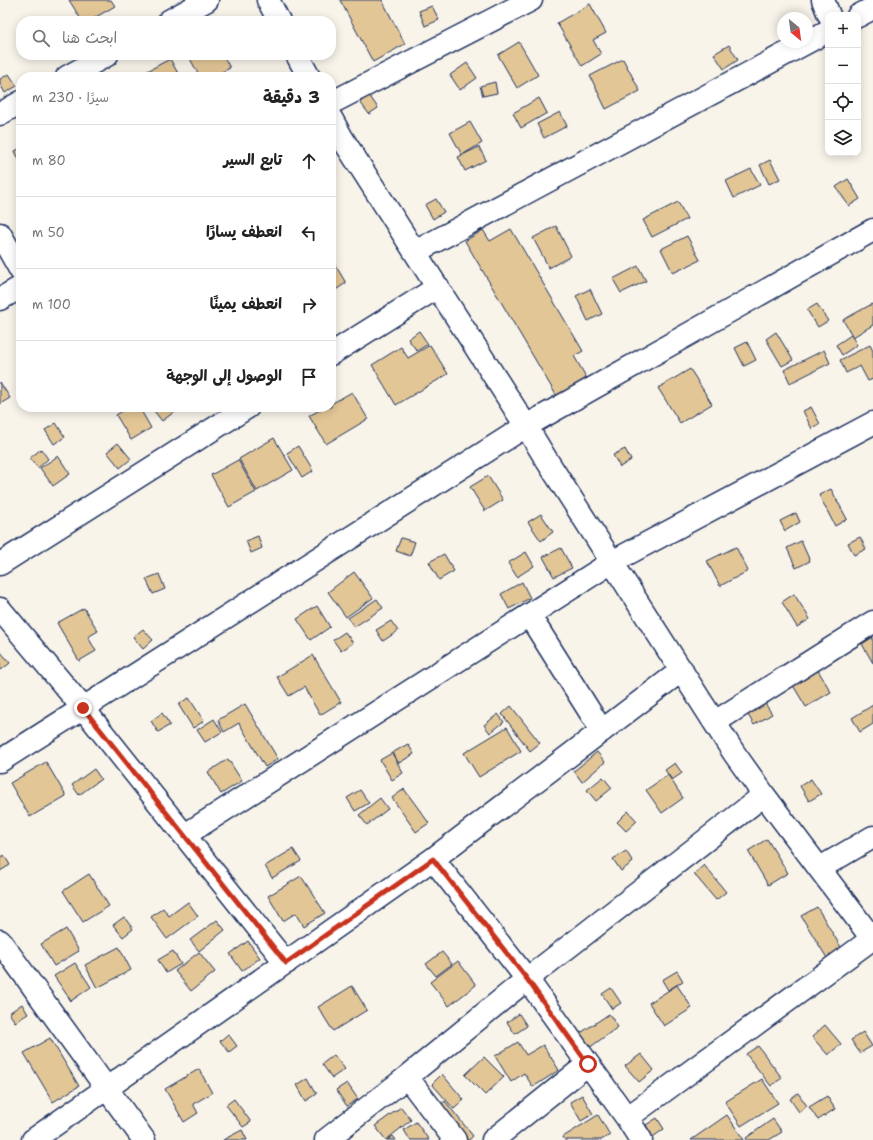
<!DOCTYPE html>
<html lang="ar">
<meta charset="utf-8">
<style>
body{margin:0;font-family:"Shantell Sans","Playpen Sans Arabic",sans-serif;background:#f6f6f6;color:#222;direction:rtl}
.controls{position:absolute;right:12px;top:12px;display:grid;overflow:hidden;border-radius:8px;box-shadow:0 2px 10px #0003}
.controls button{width:36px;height:36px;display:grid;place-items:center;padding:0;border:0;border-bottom:1px solid #e0e0e0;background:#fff;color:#222;font:20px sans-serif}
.compass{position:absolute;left:777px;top:12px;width:36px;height:36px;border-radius:50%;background:#fff;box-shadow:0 2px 10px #0003;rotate:151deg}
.stop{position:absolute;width:12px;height:12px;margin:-9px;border:3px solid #c8321e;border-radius:50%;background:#fff}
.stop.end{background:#c8321e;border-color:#fff;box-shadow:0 1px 4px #0008}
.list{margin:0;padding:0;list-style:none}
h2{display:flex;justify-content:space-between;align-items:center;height:52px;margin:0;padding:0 16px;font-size:17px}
h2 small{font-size:13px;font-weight:400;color:#767676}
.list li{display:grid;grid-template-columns:26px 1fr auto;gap:12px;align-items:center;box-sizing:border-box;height:72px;padding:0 16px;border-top:1px solid #e0e0e0}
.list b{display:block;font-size:15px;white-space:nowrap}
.list em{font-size:13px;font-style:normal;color:#767676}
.icon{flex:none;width:22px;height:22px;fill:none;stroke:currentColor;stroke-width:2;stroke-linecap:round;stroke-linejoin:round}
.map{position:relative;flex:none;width:873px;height:1140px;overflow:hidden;direction:ltr}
.search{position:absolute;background:#fff;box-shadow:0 2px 10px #0003;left:16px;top:16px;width:320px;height:44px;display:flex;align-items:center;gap:10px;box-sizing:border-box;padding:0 14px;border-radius:16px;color:#767676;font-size:15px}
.panel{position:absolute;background:#fff;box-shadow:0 2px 10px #0003;left:16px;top:72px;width:320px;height:340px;border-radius:16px;direction:rtl}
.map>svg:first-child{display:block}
</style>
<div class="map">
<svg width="873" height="1140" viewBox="0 0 873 1140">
<rect width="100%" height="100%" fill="#f9f4ea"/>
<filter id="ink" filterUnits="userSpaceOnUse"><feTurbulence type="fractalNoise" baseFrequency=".025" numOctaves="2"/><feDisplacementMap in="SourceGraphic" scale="8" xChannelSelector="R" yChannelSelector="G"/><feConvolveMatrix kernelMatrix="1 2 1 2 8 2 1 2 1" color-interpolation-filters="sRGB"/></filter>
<g filter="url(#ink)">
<path fill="#e2c696" stroke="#1b2f5e" d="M69 0H111L115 6 89 21H82Z
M340 0H382L405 44 373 62Z
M590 4 606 33 593 40 601 54 582 66 557 23Z
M432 6 439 20 425 26 419 11Z
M519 42 538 75 517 88 498 55Z
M729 45 738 60 724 69 714 54Z
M188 55H223L230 68 212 77H200Z
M170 59 180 77H136Z
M623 59 640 91 606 109 590 76Z
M467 63 477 78 460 90 450 75Z
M9 74 17 86 5 93 0 84V79Z
M495 82 497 93 483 96 480 86Z
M369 95 378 108 369 114 360 102Z
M539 98 547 113 521 128 513 113Z
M560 112 567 126 544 138 537 124Z
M470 122 482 143 462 155 450 133Z
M479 147 486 160 465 171 458 157Z
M21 148V164L15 151Z
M770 160 780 179 769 184 760 165Z
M751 169 760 185 734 198 726 181Z
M848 179 860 199 849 206 836 187Z
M436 199 444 212 433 219 425 205Z
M678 202 687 219 652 237 643 220Z
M556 226 571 256 549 268 533 238Z
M511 229 583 351 574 356 589 382 559 400 465 241 483 230 490 241Z
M687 236 700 260 673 273 661 249Z
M331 258 346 283 331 293Z
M638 266 646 281 621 293 613 279Z
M590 289 602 314 588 321 576 296Z
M817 304 828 321 818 327 807 310Z
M872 304 873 306V325L853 337 843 320Z
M419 331 428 344 417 351 408 339Z
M776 332 793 360 782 366 766 339Z
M851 335 857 345 842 355 836 345Z
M747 342 756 360 744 366 735 348Z
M430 345 448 374 396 405 372 365 401 347 408 358Z
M870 345 873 351V379L868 381 860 366 846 373 840 360Z
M824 350 830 363 790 383 784 370Z
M690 369 712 404 680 423 658 388Z
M0 382 10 398 0 404Z
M352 392 368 419 326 444 309 416 325 407H331V404Z
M129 407H139L151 428 131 440 116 415Z
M159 407H181L162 421 154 411Z
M811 407 820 424 812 429 803 411Z
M56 423 65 437 54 444 45 430Z
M274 438 293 470 257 491 239 459Z
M118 443 131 459 120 468 107 452Z
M298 446 313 471 302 478 287 453Z
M41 449 48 459 38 468 30 458Z
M625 449 631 460 620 467 613 455Z
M58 456 70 474 53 486 40 468Z
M238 460 256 492 229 507 211 475Z
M488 476 503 500 485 511 470 487Z
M831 489 847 519 835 526 819 495Z
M796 513 800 522 785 531 780 521Z
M541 514 553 532 541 541 528 522Z
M258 536 262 548 251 553 246 541Z
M860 537 866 549 854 555 848 543Z
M401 538 415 542 410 556 396 551Z
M801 541 810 561 796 568 787 548Z
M736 547 748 571 720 586 707 561Z
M561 548 572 568 554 577 543 557Z
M526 552 534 566 517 577 508 563Z
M444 554 454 571 439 580 429 562Z
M354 572 373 598 346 617 328 592Z
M159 574 165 589 153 594 146 579Z
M522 582 530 598 509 609 501 594Z
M794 594 810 619 797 627 782 602Z
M377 599 383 608 354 627 348 618Z
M317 606 330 627 311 640 297 619Z
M84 608 98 631 88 637 96 651 79 661 57 623Z
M391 621 398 631 383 641 376 630Z
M143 629 153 640 143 649 133 637Z
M345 632 353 643 341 651 333 640Z
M873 637V663L862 644Z
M0 651 10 663 1 670 0 669Z
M313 655 341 702 320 715 304 687 289 696 277 677Z
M816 667 831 692 806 707 791 682Z
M189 698 204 721 193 728 178 704Z
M764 702 772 714 754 725 747 713Z
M245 704 278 759 265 767 239 723 224 732 218 720Z
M873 705V724L860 732 852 718Z
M511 706 540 743 530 751 502 714Z
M162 713 170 725 158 732 151 721Z
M498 714 504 722 490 733 484 725Z
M214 719 222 732 205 742 197 730Z
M507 727 521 751 479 777 464 753Z
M408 744 414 754 399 763 392 753Z
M597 752 605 762 582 782 574 771Z
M392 753 403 773 392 780 380 760Z
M228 759 242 781 221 794 208 772Z
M46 762 66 796 30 817 10 783Z
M675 763 682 773 672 780 665 770Z
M94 769 101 779 79 795 72 785Z
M668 775 683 798 662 813 646 790Z
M603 777 612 788 596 801 587 790Z
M811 779 821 794 809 801 800 786Z
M404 789 429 823 416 832 392 798Z
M360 790 369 803 355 811 347 798Z
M380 798 388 809 367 825 359 815Z
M628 811 637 821 626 831 617 822Z
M767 839 788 873 768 885 748 851Z
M293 849 301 861 272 878 265 866Z
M626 851 633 862 621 871 613 859Z
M4 855 10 865 0 871V857Z
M704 865 726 892 716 900 694 874Z
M89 874 109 906 83 922 63 891Z
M301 876 325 913 304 926 296 913 283 921 268 896Z
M188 902 198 916 167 939 151 917 163 908 169 916Z
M817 907 842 949 827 958 801 916Z
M124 917 133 929 123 937 113 925Z
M217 920 225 930 199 951 190 940Z
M66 929 79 951 54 966 41 944Z
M248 941 260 958 242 971 230 954Z
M119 947 131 970 97 988 85 965Z
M173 951 181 964 166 973 158 960Z
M199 952 215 972 191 991 175 971Z
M442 952 452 964 436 976 426 964Z
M458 961 476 985 449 1006 430 982Z
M75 963 91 987 71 1001 54 976Z
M677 971 683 981 668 990 662 980Z
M677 985 692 1008 664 1026 649 1003Z
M352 986 367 1010 333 1031 318 1007Z
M611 988 621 1003 612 1009 602 994Z
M22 1004 28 1014 15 1022 9 1013Z
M519 1014 527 1026 515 1034 507 1022Z
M609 1014 618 1027 589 1048 579 1034Z
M825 1025 841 1044 828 1055 812 1037Z
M863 1032 872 1046 860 1053 851 1040Z
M228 1034 237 1046 229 1052 220 1041Z
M50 1038 79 1086 53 1102 24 1053Z
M518 1042 526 1055 543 1045 559 1070 533 1087 524 1073 511 1082 495 1056Z
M758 1046 782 1078 771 1086 746 1054Z
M641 1054 654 1070 639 1082 625 1066Z
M334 1055 345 1069 332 1078 322 1064Z
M484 1057 504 1077 485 1095 465 1075Z
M199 1069 212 1093 193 1104 198 1113 184 1122 165 1089Z
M442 1074 464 1100 454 1109 432 1084Z
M308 1078 317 1094 306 1101 297 1085Z
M762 1079 778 1103 741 1126 725 1102Z
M347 1083 358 1099 347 1106 336 1090Z
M798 1093 807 1106 799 1112 790 1099Z
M582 1095 593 1114 581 1121 570 1102Z
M827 1096 835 1109 818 1120 809 1107Z
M234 1099 251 1122 243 1127 226 1105Z
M445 1101 473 1136 469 1140H454L432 1112Z
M401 1107 411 1120 386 1140 375 1126Z
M598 1115 610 1135 601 1140H565L563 1137Z
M727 1115 744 1140H691Z
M657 1118 664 1129 653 1137 646 1125Z
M773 1119 782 1132 769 1140H747L746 1138Z
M416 1122 429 1140H410L404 1130Z
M242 1130 247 1140H223Z
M393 1136 396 1140H387Z"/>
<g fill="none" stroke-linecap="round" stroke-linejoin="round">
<g stroke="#1b2f5e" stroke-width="25">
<path id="minor" d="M268 0 279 21
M823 0 829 15
M858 16 873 8
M169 21 207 0
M297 55 309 77
M67 77 107 55
M331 103 531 0
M0 114 21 102
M331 118 342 138 526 426 546 459 734 753 764 795 873 940
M0 234 21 271
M415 252 828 31
M0 299 21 287
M331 354 438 287
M0 564 248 407
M0 609 83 708 286 963
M529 615 602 731
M715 722 873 622
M0 761 526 426 873 230
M185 835 612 562 873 423
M433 859 527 979 627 1118 641 1140
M820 868 873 837
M0 941 144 1140
M407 1077 455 1140
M627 1118 872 939
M33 1140 433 859 682 670
M326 1140 407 1077 527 979 764 795
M493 1140 588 1064"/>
</g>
<use href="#minor" stroke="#fff" stroke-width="22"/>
</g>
</g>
<g fill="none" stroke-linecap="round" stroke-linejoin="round" filter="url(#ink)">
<path stroke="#c8321e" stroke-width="5" d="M83 708 286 963 433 859 527 979 588 1064"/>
</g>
</svg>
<div class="controls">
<button>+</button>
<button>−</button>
<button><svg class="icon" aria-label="locate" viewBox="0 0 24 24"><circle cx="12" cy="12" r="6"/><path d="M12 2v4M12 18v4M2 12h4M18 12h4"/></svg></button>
<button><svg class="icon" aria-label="layers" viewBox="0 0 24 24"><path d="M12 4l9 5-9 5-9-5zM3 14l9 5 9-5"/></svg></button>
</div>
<svg class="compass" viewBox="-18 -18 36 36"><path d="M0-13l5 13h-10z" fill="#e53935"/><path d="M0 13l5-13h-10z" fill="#767676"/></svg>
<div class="stop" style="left:588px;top:1064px"></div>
<div class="stop end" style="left:83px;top:708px"></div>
<div class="search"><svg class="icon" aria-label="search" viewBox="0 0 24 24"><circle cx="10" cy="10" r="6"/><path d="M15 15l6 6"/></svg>ابحث هنا</div>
<section class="panel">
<h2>3 دقيقة<small>سيرًا · 230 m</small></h2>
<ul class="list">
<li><svg class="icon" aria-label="ahead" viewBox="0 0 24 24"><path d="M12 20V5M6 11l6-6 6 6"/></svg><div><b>تابع السير</b></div><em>80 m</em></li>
<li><svg class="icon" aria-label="left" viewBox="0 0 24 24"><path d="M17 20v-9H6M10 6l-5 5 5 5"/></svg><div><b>انعطف يسارًا</b></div><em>50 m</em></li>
<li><svg class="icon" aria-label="right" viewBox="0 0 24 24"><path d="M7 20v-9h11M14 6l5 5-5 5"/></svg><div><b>انعطف يمينًا</b></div><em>100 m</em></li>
<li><svg class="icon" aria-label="arrive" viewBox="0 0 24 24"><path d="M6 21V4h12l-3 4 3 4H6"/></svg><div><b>الوصول إلى الوجهة</b></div></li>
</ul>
</section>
</div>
